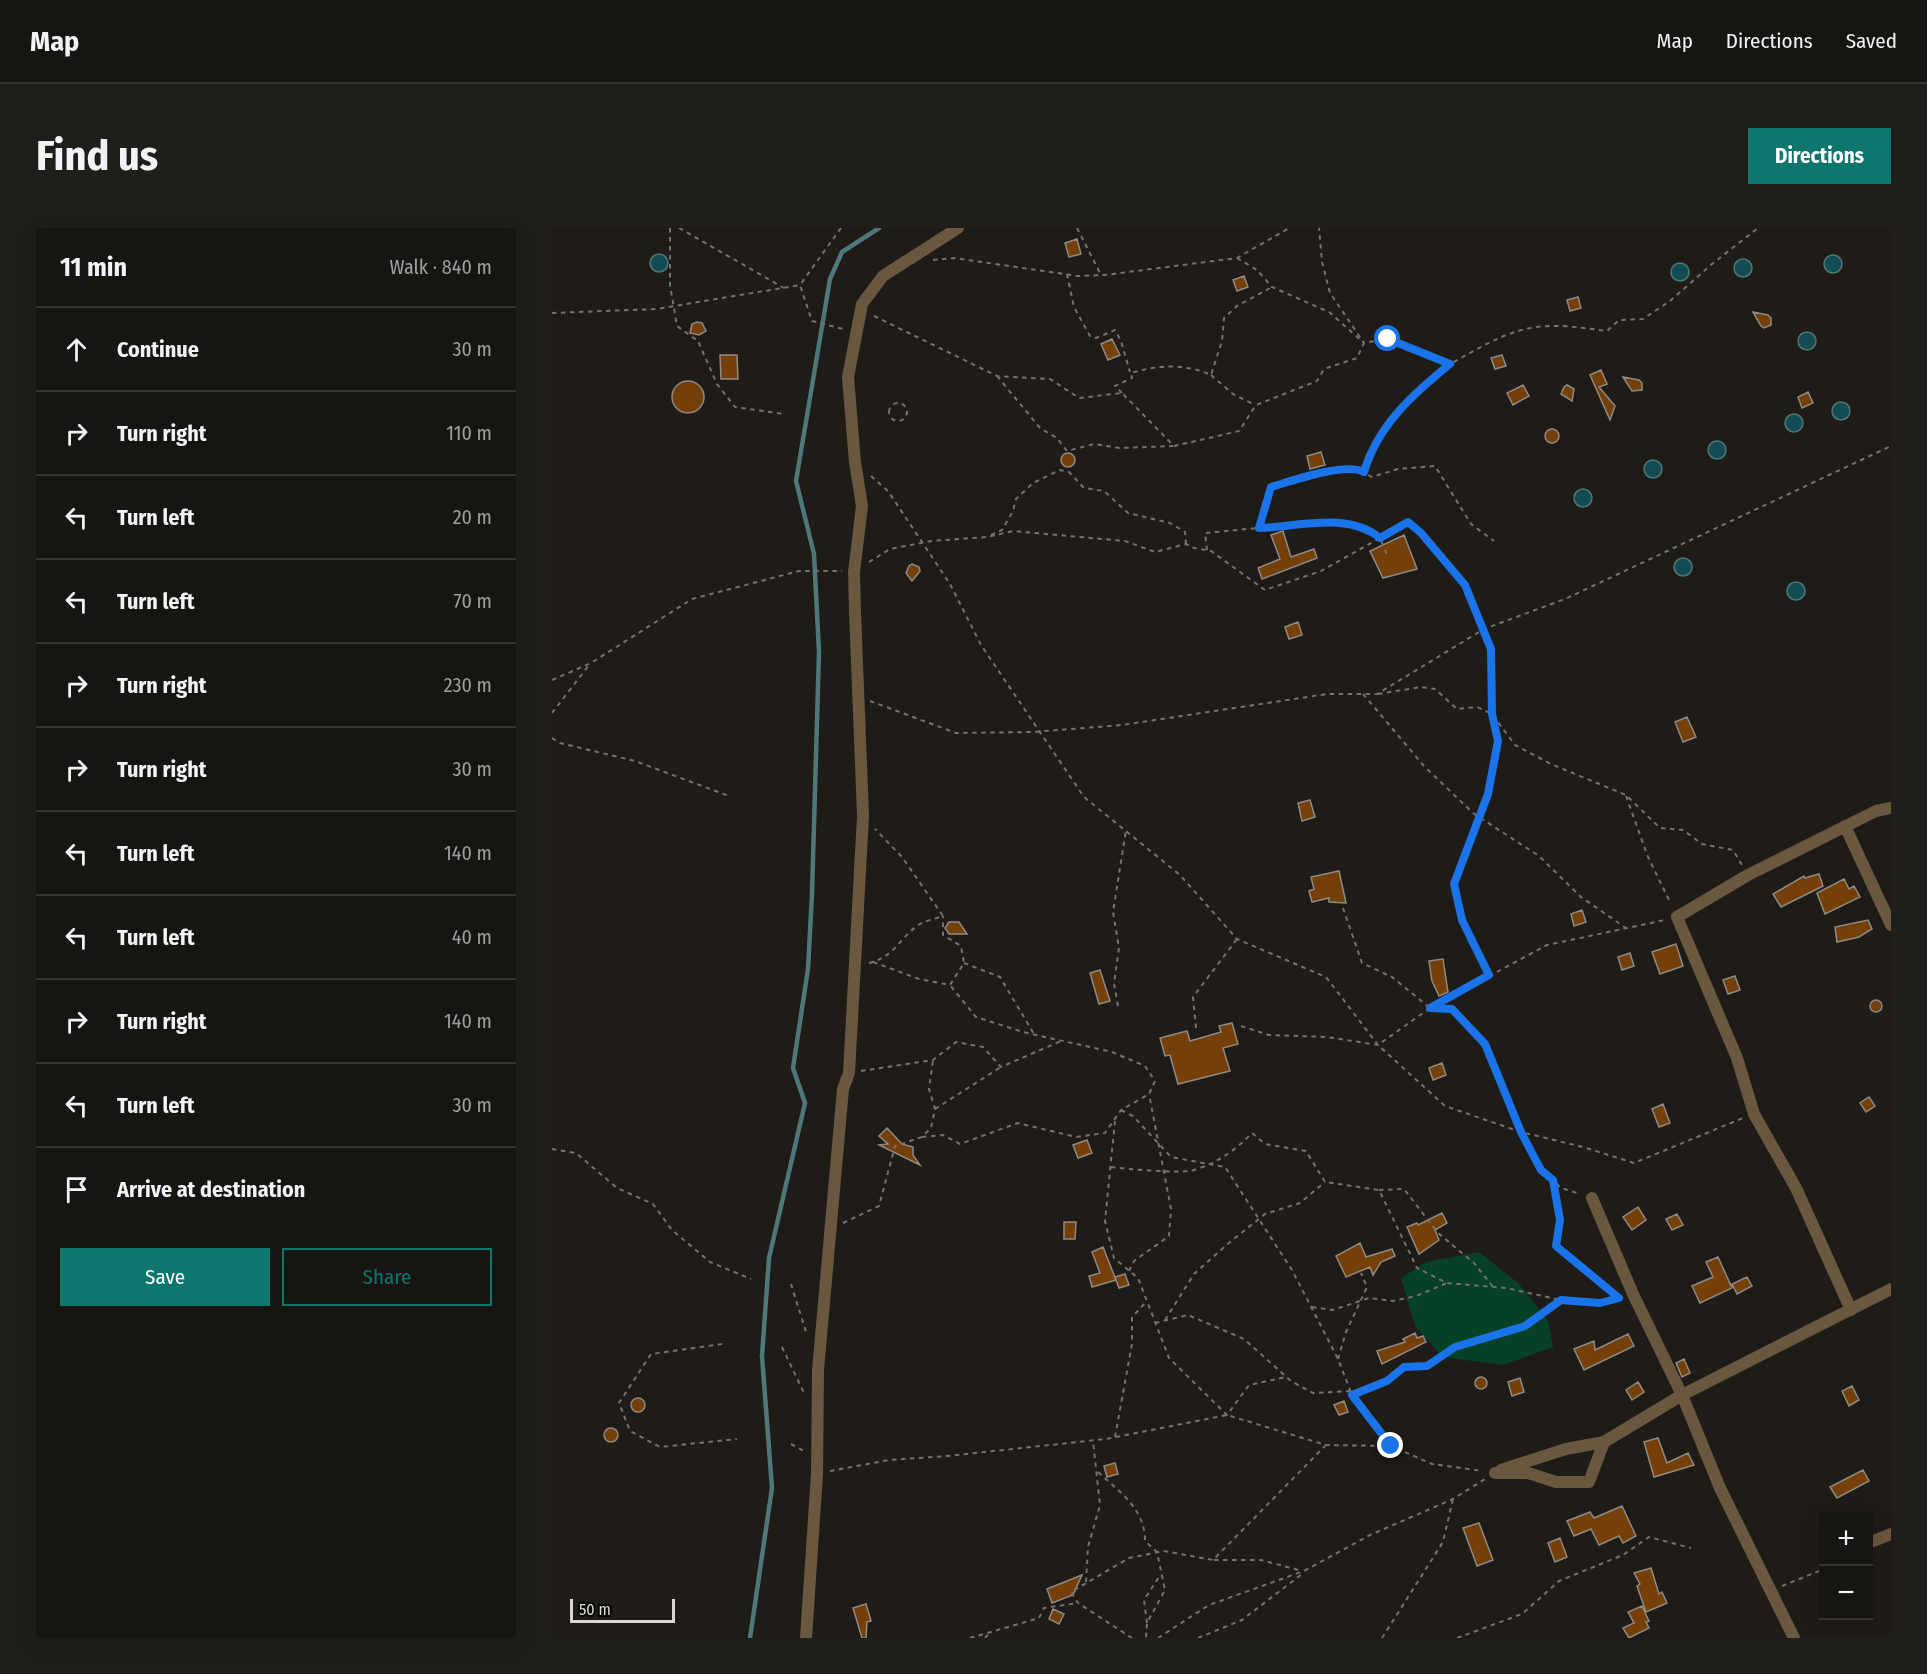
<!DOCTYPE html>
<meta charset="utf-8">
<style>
body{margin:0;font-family:"Fira Sans Condensed",sans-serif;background:#201e1b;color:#f1f3f6}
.controls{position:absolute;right:18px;bottom:18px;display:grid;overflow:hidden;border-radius:0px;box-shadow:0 6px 24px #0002}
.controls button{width:54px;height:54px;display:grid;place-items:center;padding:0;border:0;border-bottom:2px solid #363432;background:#171512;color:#f1f3f6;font:30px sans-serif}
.scale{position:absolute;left:18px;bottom:15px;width:105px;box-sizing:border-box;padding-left:6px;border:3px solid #dad8d5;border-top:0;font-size:16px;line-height:21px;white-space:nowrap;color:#dad8d5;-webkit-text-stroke:4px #080706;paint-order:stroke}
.stop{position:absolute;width:18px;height:18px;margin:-14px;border:4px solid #1a73e8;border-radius:50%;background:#fff}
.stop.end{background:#1a73e8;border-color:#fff;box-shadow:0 2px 6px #0008}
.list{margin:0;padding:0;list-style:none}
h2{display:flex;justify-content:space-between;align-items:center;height:78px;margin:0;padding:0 24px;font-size:26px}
h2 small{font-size:20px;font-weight:400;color:#9e9f9f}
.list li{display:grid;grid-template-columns:39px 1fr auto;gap:18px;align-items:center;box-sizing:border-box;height:84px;padding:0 24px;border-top:2px solid #363432}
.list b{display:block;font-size:22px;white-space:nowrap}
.list em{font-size:20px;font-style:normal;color:#9e9f9f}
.actions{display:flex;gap:12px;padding:18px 24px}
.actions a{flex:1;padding:14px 0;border:2px solid #0f766e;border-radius:0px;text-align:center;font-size:21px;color:#0f766e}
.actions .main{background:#0f766e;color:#fff}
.icon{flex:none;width:33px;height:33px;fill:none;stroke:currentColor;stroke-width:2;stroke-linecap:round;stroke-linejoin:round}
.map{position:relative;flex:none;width:1339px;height:1410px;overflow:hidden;border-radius:0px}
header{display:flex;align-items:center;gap:36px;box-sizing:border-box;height:84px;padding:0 30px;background:#171512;border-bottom:2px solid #363432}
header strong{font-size:28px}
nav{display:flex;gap:33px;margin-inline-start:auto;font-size:21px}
.intro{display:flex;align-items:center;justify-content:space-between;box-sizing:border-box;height:144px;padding:0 36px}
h1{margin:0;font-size:42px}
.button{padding:15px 27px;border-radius:0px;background:#0f766e;color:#fff;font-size:21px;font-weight:700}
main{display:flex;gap:36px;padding:0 36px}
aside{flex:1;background:#171512;border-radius:0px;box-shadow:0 6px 24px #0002}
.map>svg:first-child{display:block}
</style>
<header>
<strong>Map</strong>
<nav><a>Map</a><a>Directions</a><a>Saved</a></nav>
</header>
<div class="intro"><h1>Find us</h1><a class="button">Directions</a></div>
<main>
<aside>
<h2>11 min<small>Walk · 840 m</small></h2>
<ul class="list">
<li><svg class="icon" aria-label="ahead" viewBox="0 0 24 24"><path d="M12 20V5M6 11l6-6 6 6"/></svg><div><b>Continue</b></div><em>30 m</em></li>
<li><svg class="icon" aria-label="right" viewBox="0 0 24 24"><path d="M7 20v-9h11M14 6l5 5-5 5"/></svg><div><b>Turn right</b></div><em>110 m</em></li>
<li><svg class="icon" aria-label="left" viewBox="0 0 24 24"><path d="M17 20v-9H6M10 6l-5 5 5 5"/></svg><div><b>Turn left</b></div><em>20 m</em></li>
<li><svg class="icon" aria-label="left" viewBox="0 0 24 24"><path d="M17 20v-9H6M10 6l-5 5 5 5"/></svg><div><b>Turn left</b></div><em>70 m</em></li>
<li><svg class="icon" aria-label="right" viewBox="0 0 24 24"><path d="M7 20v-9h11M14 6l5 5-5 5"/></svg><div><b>Turn right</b></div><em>230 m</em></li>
<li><svg class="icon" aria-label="right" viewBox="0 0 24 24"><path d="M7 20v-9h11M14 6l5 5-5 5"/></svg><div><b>Turn right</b></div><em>30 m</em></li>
<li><svg class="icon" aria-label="left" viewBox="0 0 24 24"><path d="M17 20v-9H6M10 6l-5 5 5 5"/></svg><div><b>Turn left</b></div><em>140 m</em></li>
<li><svg class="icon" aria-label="left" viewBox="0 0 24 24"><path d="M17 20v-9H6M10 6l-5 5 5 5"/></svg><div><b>Turn left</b></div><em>40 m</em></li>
<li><svg class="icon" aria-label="right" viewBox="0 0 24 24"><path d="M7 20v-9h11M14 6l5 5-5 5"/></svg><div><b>Turn right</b></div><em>140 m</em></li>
<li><svg class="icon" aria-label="left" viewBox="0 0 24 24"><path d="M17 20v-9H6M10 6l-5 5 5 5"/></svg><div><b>Turn left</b></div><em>30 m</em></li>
<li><svg class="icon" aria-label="arrive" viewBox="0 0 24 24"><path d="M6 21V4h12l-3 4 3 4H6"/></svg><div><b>Arrive at destination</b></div></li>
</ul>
<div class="actions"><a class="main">Save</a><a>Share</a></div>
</aside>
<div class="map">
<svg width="1339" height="1410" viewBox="0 0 1339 1410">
<rect width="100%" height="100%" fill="#1f1c18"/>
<path fill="#064027" d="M927 1024 966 1055 996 1092 1001 1119 951 1137 891 1129 863 1098 849 1050 874 1034Z"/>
<path fill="#134d53" stroke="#4f777a" stroke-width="1.5" d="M98 35a9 9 0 1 1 18 0a9 9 0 1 1-18 0Z
M1272 36a9 9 0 1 1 18 0a9 9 0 1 1-18 0Z
M1182 40a9 9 0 1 1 18 0a9 9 0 1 1-18 0Z
M1119 44a9 9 0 1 1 18 0a9 9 0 1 1-18 0Z
M1246 113a9 9 0 1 1 18 0a9 9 0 1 1-18 0Z
M1280 183a9 9 0 1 1 18 0a9 9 0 1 1-18 0Z
M1233 195a9 9 0 1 1 18 0a9 9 0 1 1-18 0Z
M1156 222a9 9 0 1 1 18 0a9 9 0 1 1-18 0Z
M1092 241a9 9 0 1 1 18 0a9 9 0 1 1-18 0Z
M1022 270a9 9 0 1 1 18 0a9 9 0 1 1-18 0Z
M1122 339a9 9 0 1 1 18 0a9 9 0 1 1-18 0Z
M1235 363a9 9 0 1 1 18 0a9 9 0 1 1-18 0Z"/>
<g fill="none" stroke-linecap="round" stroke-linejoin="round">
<path stroke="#4f777a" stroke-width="4.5" d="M198 1410 220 1260 210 1128 217 1030 253 875 241 840 256 741 260 666 267 424 262 326 244 253 278 51 290 24 327 0"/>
</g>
<path fill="#743f08" stroke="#8f8985" stroke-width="1.5" d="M525 11 529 26 517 29 513 15Z
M692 48 696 59 685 63 681 52Z
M1026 69 1029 80 1018 83 1015 72Z
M1201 84 1216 87 1219 90V97L1212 100 1209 98Z
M145 94 150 95 154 103 147 107 138 105 140 96Z
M560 111 568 127 556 132 549 116Z
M168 127H185L186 151H169Z
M950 127 954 138 943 141 939 130Z
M1049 142 1055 156 1047 159 1063 178 1058 192 1038 147Z
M1071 149 1087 152 1090 155V162L1080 163Z
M120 169a16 16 0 1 1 32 0a16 16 0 1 1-32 0Z
M971 157 977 168 961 177 955 165Z
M1015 157 1022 161 1020 173 1009 166 1012 159Z
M1256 164 1261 175 1250 180 1246 169Z
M993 208a7 7 0 1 1 14 0a7 7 0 1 1-14 0Z
M769 224 773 237 758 241 755 228Z
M509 232a7 7 0 1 1 14 0a7 7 0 1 1-14 0Z
M731 303 739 329 762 321 765 330 710 351 706 340 728 331 719 307Z
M852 307 865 341 831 350 818 323Z
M360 336 367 339 368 343 360 353 354 345 357 338Z
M746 394 750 407 737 411 733 399Z
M1135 489 1144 509 1131 514 1123 494Z
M758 572 763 589 750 593 746 575Z
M787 643 794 675 777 674V670L760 674 757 663 762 661 759 649Z
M1267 646 1271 658 1229 679 1221 666 1252 648 1253 650Z
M1292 651 1297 661 1302 658 1308 669 1273 686 1265 665Z
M1030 682 1034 694 1022 698 1019 686Z
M1316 692 1320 701 1307 709 1285 714 1283 699Z
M397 694H407L415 706H397L393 700Z
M1124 716 1131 738 1108 746 1100 724Z
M1078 725 1082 738 1070 742 1066 729Z
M891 731 896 764 887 768 880 753 877 733Z
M548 742 558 773 547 776 538 745Z
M1183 748 1188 762 1176 766 1171 752Z
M1318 778a6 6 0 1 1 12 0a6 6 0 1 1-12 0Z
M680 795 686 816 671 820 678 843 626 856 618 827 613 828 608 810 635 803 638 813 669 804 667 798Z
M890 835 894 847 881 852 877 840Z
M1317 869 1323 878 1314 884 1308 875Z
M1111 876 1118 895 1107 899 1100 881Z
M335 900 350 916 361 919V927L368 937 327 917 336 916 327 908Z
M535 912 540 925 526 930 521 917Z
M1086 979 1094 992 1080 1002 1071 989Z
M890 985 895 995 883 1002 887 1012 867 1026 855 999 865 995 866 997Z
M1125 986 1131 997 1120 1002 1114 991Z
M512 994H524L523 1011H512Z
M808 1015 814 1029 840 1021 843 1028 829 1034 821 1047 818 1039 794 1049 784 1028Z
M551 1019 564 1052 540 1059 537 1048 548 1045 540 1024Z
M1166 1029 1180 1060 1148 1075 1140 1058 1161 1049 1154 1034Z
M573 1046 577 1057 567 1060 563 1049Z
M1195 1049 1200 1058 1185 1066 1180 1056Z
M863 1105 865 1110 871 1108 874 1114 830 1136 825 1123 853 1114 851 1111Z
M1076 1106 1082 1118 1032 1142 1022 1121 1042 1113 1043 1122Z
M1132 1131 1138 1145 1130 1149 1124 1135Z
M923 1155a6 6 0 1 1 12 0a6 6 0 1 1-12 0Z
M968 1150 972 1164 960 1168 956 1154Z
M1086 1154 1092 1164 1080 1172 1074 1162Z
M1300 1158 1307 1172 1297 1178 1290 1163Z
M79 1177a7 7 0 1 1 14 0a7 7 0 1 1-14 0Z
M792 1173 796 1184 787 1187 782 1177Z
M52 1207a7 7 0 1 1 14 0a7 7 0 1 1-14 0Z
M1106 1210 1115 1235 1136 1225 1142 1237 1102 1249 1092 1214Z
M563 1235 566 1246 555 1249 552 1238Z
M1311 1242 1317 1253 1285 1270 1278 1259Z
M1070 1278 1084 1308 1071 1315 1067 1308 1047 1317 1039 1301 1022 1308 1015 1293 1038 1284 1042 1290Z
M927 1295 941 1332 925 1338 911 1300Z
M1008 1310 1015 1329 1003 1334 996 1315Z
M1099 1340 1107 1366 1110 1364 1115 1375 1094 1384 1085 1358 1088 1356 1082 1345Z
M530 1347 521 1367 500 1375 495 1361Z
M314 1376 319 1393 315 1394 314 1410H310L301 1380Z
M1090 1378 1097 1393 1094 1394 1097 1400 1077 1410 1071 1400 1082 1395 1076 1384Z
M501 1381 512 1386 507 1396 497 1391Z"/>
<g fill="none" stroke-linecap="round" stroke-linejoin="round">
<path stroke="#74716e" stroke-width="2" stroke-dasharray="4.5 4.5" stroke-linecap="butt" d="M118 0V57L125 98 146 113 165 156 183 179 232 186
M127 0 232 60
M289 0 248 57 260 93 291 101
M525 0 549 47
M685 30 705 42 720 59 777 84 812 115 778 65 770 34 767 0
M381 32 402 30 526 48 553 47 685 30 737 0
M515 46 522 79 538 108 544 110 563 102 569 113 578 144
M0 85 105 81 248 57
M322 88 445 148 498 151 527 170 570 165 622 218 687 203 704 177 765 153 772 141 805 130 812 115 835 111 898 136C924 122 950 105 979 100 1004 95 1031 100 1055 103L1067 92 1091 91 1118 73 1160 36 1206 0
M659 147 681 166 703 177
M445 148 488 200 505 210 515 223 542 216 568 220 621 218
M570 165 563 158 580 150 579 145C606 137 632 135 659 147L670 113 672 90 685 78 720 59
M337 184a9 9 0 1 1 18 0a9 9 0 1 1-18 0Z
M812 244C826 197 861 166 898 136
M319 248 336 263 398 356 429 417 532 569 628 647 685 711 774 749 826 817 893 878 969 904 1031 919 1082 935 1191 890
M707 301 719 259C749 250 790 232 820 249L846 241 883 238 919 296 942 313
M439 307 450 302 461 283 464 271 481 255 508 242 517 244 532 260 552 263 576 285 618 295 633 304 634 316
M655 322 653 305 769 294 814 299 828 310 856 294 869 305 913 357 939 421 940 486 963 517 999 536 1074 567 1108 600 1131 602 1150 616 1181 622 1190 637
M317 334 338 321 379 313 435 309 461 303 573 313 603 324 634 316 642 320 659 323 713 362 769 343 828 310 835 327
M0 452 39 435 140 371 247 343H290
M811 466 872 538 921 585 987 628 1029 669 1074 700
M826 466 869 459 883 461 905 481 925 479 940 486 946 513 936 566 902 656 910 692 937 747
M318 473 404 505 481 504 570 497 775 466H825L932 401 1013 371 1339 218
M0 485 37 437
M0 510 8 515 83 533 177 568
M1074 568 1096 629 1119 676
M791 680 810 735 840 749 878 780 900 781 933 815 969 904 989 941 1009 960 1028 966
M321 734 367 751 398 757 412 735 409 718 391 707V688
M317 735C342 729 347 711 365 698 371 693 383 691 391 688L350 629 323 601
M412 735 448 749 482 806
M566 778 562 755 567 720 561 684 574 602
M689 798 717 807 775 809 826 817 878 780 995 717 1113 692
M644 800 641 769 685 711
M309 843 381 832 404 814 431 819 449 839 509 813
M383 881 449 839
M569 882 581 888 619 929 673 939 740 1042 786 1131 800 1167 839 1218
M563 893 553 993 562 1030 586 1050 617 1130 675 1187 697 1157 734 1149
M370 909 391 907 408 916 466 895 524 909 553 905 569 882 597 866 603 853 593 838 560 824 471 804 424 789 398 757
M0 921 24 925 65 960 101 976 120 1002 158 1034 199 1051
M559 939C575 941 628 946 642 942 665 935 684 922 700 905L713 916 754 923 773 954 827 962 865 1040 895 1055 954 1060 1009 1072 1049 1075 1070 1069
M1001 952 1008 992 1004 1018 1066 1069
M827 962 852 961 886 1005 922 1035 941 1059
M291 995 327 978 343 918 370 909 379 900 383 881 377 861 381 832
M577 1043 582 1033 617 1008 619 981 597 866
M239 1056 255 1107
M760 1079 781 1082 817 1070 841 1073 864 1068 895 1055
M613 1092 642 1046 678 1014 713 986 748 975 773 954
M603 1095 636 1087 692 1111 739 1153 761 1165 799 1163
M170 1116 99 1126 67 1175 78 1203 108 1219 185 1211
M230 1119 252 1165
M786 1131 794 1104 815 1059 809 1045
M800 1167 835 1153 852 1139 875 1138 903 1119 973 1098 1009 1072
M563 1209 580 1116V1089L595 1073
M239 1216 252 1223
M278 1243 337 1232 395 1228 554 1211 675 1187 774 1217 839 1218 880 1236 931 1243
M546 1244C568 1264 593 1281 593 1313L605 1324 613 1362 595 1395 594 1410
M662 1332H709L750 1343
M534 1354 536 1319 548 1277 541 1213
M1230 1358 1272 1341
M595 1395 592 1372 609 1346
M418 1410 487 1390 492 1380 526 1375
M433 1410 438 1404
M580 1410 526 1375 519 1364 577 1330 612 1323 661 1332 774 1217
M606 1410 657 1377 752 1343 818 1307 901 1271 933 1251
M646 1410 690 1392 750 1346
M830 1410 891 1314 901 1271
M905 1410 970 1386 1007 1353 1071 1327 1097 1309 1139 1320"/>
<path stroke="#69573f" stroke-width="12" d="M1293 598 1339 697
M1040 970 1081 1066 1130 1167 1168 1260 1242 1410
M1299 1082 1244 960 1202 886 1185 830 1125 689 1196 647 1324 583 1339 580
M949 1242 1014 1221 1052 1214
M943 1245H976L1004 1254H1037L1052 1214 1130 1167 1339 1061
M1316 1315 1339 1306
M254 1410 265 1246 266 1142 291 861 297 845 311 588 303 383 302 344 310 278 303 234 296 149 310 76 331 48 406 0"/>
</g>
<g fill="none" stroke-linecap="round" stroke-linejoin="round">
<path stroke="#1a73e8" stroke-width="8" d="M836 111 898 136C861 166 826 197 812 244 792 234 740 253 719 259L707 300C746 299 795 283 828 310L856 294 869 305 913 357 939 421 940 486 946 513 936 566 902 656 910 692 937 747 878 780 900 781 933 816 969 904 989 942 1001 952 1008 992 1004 1018 1067 1070 1048 1075 1009 1072 973 1098 903 1119 875 1138 852 1139 835 1153 800 1167 839 1218"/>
</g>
</svg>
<div class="controls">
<button>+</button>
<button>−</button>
</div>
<div class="scale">50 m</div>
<div class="stop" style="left:836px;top:111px"></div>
<div class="stop end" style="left:839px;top:1218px"></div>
</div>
</main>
